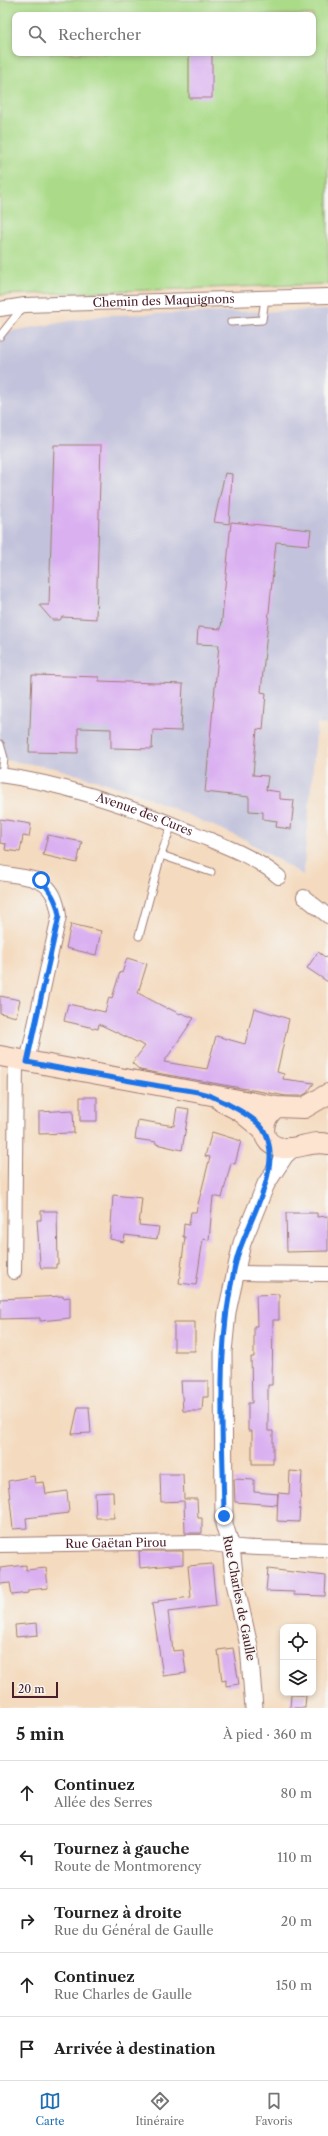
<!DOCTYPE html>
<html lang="fr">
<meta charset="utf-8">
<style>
body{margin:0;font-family:"Libre Caslon Text",serif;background:#f6f6f6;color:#222}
.controls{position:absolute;right:12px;bottom:12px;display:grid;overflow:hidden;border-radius:8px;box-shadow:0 2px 6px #0003}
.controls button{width:36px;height:36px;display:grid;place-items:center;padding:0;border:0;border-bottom:1px solid #e0e0e0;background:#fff;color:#222;font:20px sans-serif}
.scale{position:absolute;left:12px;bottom:10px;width:46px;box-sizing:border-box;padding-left:4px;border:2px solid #4a1f2b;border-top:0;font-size:11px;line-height:14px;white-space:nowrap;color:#4a1f2b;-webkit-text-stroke:3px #f6f6f2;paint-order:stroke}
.stop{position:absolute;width:12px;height:12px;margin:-9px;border:3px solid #1a73e8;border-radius:50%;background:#fff}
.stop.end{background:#1a73e8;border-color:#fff;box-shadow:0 1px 4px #0008}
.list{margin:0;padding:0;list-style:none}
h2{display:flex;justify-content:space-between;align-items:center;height:52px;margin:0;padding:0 16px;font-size:17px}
h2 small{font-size:13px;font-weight:400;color:#767676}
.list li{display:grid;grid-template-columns:26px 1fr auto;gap:12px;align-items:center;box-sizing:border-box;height:64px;padding:0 16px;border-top:1px solid #e0e0e0}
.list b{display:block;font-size:15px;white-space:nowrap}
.list p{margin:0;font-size:13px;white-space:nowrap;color:#767676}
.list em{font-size:13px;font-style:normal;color:#767676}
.icon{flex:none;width:22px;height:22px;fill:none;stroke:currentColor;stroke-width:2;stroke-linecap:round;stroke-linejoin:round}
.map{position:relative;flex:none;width:328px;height:1708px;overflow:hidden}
.search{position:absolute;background:#fff;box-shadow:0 2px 6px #0003;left:12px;right:12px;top:12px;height:44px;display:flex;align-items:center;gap:10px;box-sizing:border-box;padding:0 14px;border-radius:8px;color:#767676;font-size:15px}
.sheet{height:372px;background:#fff}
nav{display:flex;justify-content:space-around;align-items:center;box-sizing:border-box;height:56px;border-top:1px solid #e0e0e0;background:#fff;font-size:11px;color:#767676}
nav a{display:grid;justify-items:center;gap:2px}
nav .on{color:#1f6fb2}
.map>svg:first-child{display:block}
</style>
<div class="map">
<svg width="328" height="1708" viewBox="0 0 328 1708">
<rect width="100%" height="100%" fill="#f6f6f2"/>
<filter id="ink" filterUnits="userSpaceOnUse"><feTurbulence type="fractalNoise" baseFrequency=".025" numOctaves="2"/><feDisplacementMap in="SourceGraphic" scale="8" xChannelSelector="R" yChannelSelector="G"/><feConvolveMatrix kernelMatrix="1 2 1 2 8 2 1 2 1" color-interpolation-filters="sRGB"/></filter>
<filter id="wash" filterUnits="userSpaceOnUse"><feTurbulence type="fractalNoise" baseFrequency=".012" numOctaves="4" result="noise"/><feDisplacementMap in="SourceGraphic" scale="16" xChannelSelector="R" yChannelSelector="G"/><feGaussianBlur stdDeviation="0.9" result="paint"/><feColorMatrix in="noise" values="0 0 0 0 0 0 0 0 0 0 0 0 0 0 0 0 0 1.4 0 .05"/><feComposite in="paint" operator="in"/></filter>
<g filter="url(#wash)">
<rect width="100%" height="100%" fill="#f4dabe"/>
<path fill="#c2c2dc" d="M328 310V725L317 724 303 875 246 840 135 792 55 768 0 759V333L106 315Z"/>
<path fill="#abdb89" stroke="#7a7d5a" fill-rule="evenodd" d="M0 0H328V284L0 295ZM15 15H313V53H15Z"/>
<g id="blocks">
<path fill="#dab0f1" d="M189 53H212V98H189Z
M54 445H101L96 619 62 617 60 620H52L39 605H49Z
M225 473 232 474 229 524 214 522Z
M231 522 311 530 309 545 276 542 261 692 266 693 263 730 257 729 253 775 268 776 266 790 280 792V799L294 800 291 829 276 827 277 821 263 819V812L249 811V797L205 792 219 645 197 644 198 627 221 629Z
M32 675 99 677V681L183 684 181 731 153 730 152 749 111 748V729L78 728V753L29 752Z
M0 819 31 824 29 837 23 836 20 852 5 850 6 844 0 843Z
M48 835 82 842 77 863 43 855Z
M71 924 101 931 96 955 66 948Z
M318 952 328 959V982L307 968Z
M127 958 147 964 138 993 168 1009V1008L180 1014 181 1013 194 1018 164 1062 207 1069 216 1036 245 1044 254 1008 289 1019 277 1072 284 1074 283 1079 314 1083 307 1093 301 1096H286L140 1070 132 1063 145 1046 99 1024 98 1029 64 1021 68 1004 105 1012 109 997 112 998 120 972 122 973Z
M0 996 20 1000 16 1017 0 1013Z
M80 1097H97V1121H80Z
M177 1107 189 1109 182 1150 156 1144V1142L135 1139 138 1120 174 1126Z
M73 1110 74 1133 39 1134V1112Z
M212 1132 241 1141 235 1164 231 1163 222 1198 213 1196 209 1240 203 1239 196 1285 179 1283 185 1237H183L184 1224 189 1225 191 1212H196L210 1157 205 1156Z
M113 1195 142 1198 139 1225 159 1227 157 1239 125 1235 124 1242 110 1239Z
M41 1211H57L58 1264H56V1268H41L40 1264 37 1220H41Z
M286 1213H317V1217L328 1216V1251L287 1252Z
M279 1294V1320H273L272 1385H268V1431H273V1464H252V1431H248V1403H252L251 1357H254V1326H257L256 1295Z
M63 1296V1298L70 1297V1318L40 1321V1318L0 1319V1299Z
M174 1322H195V1351H174Z
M181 1381H208V1397H203L202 1411H183Z
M78 1407H89L91 1433 72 1434Z
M290 1471 302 1472 299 1522 277 1521 278 1493 289 1494Z
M160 1474H183L184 1499H197L198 1518H202V1533H185L184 1501 161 1502Z
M34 1476 35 1483 44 1482 46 1494 67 1491 69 1513 26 1518 27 1528 13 1529 8 1481Z
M234 1479 254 1480V1492L278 1494 277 1505 235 1502Z
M113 1492 114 1518H96L95 1493Z
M139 1551H183V1564L140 1568Z
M212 1564 216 1606 168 1612 173 1651 183 1650 186 1673 163 1676 152 1604 158 1603V1601L191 1597 188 1566Z
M26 1565V1570L46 1568 48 1588 28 1590V1593L12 1595 10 1583 0 1584V1568Z
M268 1569 326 1576 325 1596 294 1595V1592L266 1591Z
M37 1623 38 1635 16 1637 15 1625Z
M233 1648 239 1684 226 1686V1680L222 1681 218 1650Z
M291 1695H306L305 1708H290Z"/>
</g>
</g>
<g filter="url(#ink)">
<use href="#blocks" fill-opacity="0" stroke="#9f7c74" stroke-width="1"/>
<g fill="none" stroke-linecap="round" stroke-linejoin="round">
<g stroke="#9f7c74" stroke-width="9">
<path id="service" d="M231 322 262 320 265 298
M0 336 23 307
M0 744 4 758 2 775
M161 855 211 872
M139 936 161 855 172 824"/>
</g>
<g stroke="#9f7c74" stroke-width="16">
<g id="minor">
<path id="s1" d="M0 309 25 305 328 296"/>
<path id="s2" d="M0 775C68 784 135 808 198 835 227 847 255 857 279 877"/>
<path d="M0 873C33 879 54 876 59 916L27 1062"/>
<path d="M304 897 328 916"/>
<path d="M14 1272 16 1059"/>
<path d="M234 1273 328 1274"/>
<path id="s3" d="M0 1545 200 1542C242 1550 285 1548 328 1550"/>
</g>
</g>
<g stroke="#9f7c74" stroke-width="19">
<path id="tertiary" d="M254 1708 249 1646 235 1583 231 1547 224 1524 223 1352 227 1312 242 1243 266 1184 285 1155 293 1148"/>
</g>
<g stroke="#9f7c74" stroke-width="22">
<path id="secondary" d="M0 1056 277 1107
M328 1094 304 1108 277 1107C260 1118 258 1145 282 1148 298 1150 311 1140 328 1144
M221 1101 240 1111 263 1130"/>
</g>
<use href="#service" stroke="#fff" stroke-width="7"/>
<use href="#minor" stroke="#fff" stroke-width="14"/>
<use href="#tertiary" stroke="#fff" stroke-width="17"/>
<use href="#secondary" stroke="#fde4d1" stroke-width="20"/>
</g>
</g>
<g fill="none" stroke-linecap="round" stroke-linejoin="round" filter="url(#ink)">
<path stroke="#1a73e8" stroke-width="5" d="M41 880C51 892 57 901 59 916L27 1062C69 1070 112 1078 154 1085 172 1089 194 1089 211 1096 225 1102 255 1117 263 1129 286 1165 247 1222 237 1258 215 1342 223 1431 224 1516"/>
</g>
<g text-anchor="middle" stroke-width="3" stroke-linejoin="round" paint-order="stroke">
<g font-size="12" fill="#4a1f2b" stroke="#f6f6f2">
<text dy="4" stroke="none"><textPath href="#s1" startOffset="164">Chemin des Maquignons</textPath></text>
<text dy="4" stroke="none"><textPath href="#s2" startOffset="150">Avenue des Cures</textPath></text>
<text dy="4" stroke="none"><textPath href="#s3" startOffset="116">Rue Gaëtan Pirou</textPath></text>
<text transform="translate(239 1598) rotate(79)" y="4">Rue Charles de Gaulle</text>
</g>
</g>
</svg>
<div class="controls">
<button><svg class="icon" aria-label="locate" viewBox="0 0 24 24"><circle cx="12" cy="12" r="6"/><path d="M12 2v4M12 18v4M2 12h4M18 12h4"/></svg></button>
<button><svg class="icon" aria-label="layers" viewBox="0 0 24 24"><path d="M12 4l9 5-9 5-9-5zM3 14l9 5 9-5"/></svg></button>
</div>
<div class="scale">20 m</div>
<div class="stop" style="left:41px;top:880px"></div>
<div class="stop end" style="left:224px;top:1516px"></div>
<div class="search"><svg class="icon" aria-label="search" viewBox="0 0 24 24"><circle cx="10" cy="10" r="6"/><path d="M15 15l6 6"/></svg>Rechercher</div>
</div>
<section class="sheet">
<h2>5 min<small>À pied · 360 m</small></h2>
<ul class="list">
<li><svg class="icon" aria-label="ahead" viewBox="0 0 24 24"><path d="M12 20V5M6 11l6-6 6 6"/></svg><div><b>Continuez</b><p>Allée des Serres</p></div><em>80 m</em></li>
<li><svg class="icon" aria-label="left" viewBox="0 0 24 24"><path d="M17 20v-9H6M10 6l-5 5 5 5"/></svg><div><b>Tournez à gauche</b><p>Route de Montmorency</p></div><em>110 m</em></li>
<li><svg class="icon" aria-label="right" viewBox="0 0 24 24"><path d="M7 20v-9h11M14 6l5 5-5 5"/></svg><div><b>Tournez à droite</b><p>Rue du Général de Gaulle</p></div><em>20 m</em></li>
<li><svg class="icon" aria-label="ahead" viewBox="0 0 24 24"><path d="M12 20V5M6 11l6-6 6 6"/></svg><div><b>Continuez</b><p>Rue Charles de Gaulle</p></div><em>150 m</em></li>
<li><svg class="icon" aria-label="arrive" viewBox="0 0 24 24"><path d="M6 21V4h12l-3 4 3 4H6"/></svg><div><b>Arrivée à destination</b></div></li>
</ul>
</section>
<nav>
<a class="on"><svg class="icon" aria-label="map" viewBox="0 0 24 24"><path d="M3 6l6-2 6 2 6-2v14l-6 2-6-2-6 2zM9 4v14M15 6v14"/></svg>Carte</a>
<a><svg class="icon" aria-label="directions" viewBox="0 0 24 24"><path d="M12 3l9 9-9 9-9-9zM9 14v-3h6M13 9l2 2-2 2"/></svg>Itinéraire</a>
<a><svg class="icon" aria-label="saved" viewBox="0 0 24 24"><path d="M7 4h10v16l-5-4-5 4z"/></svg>Favoris</a>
</nav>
